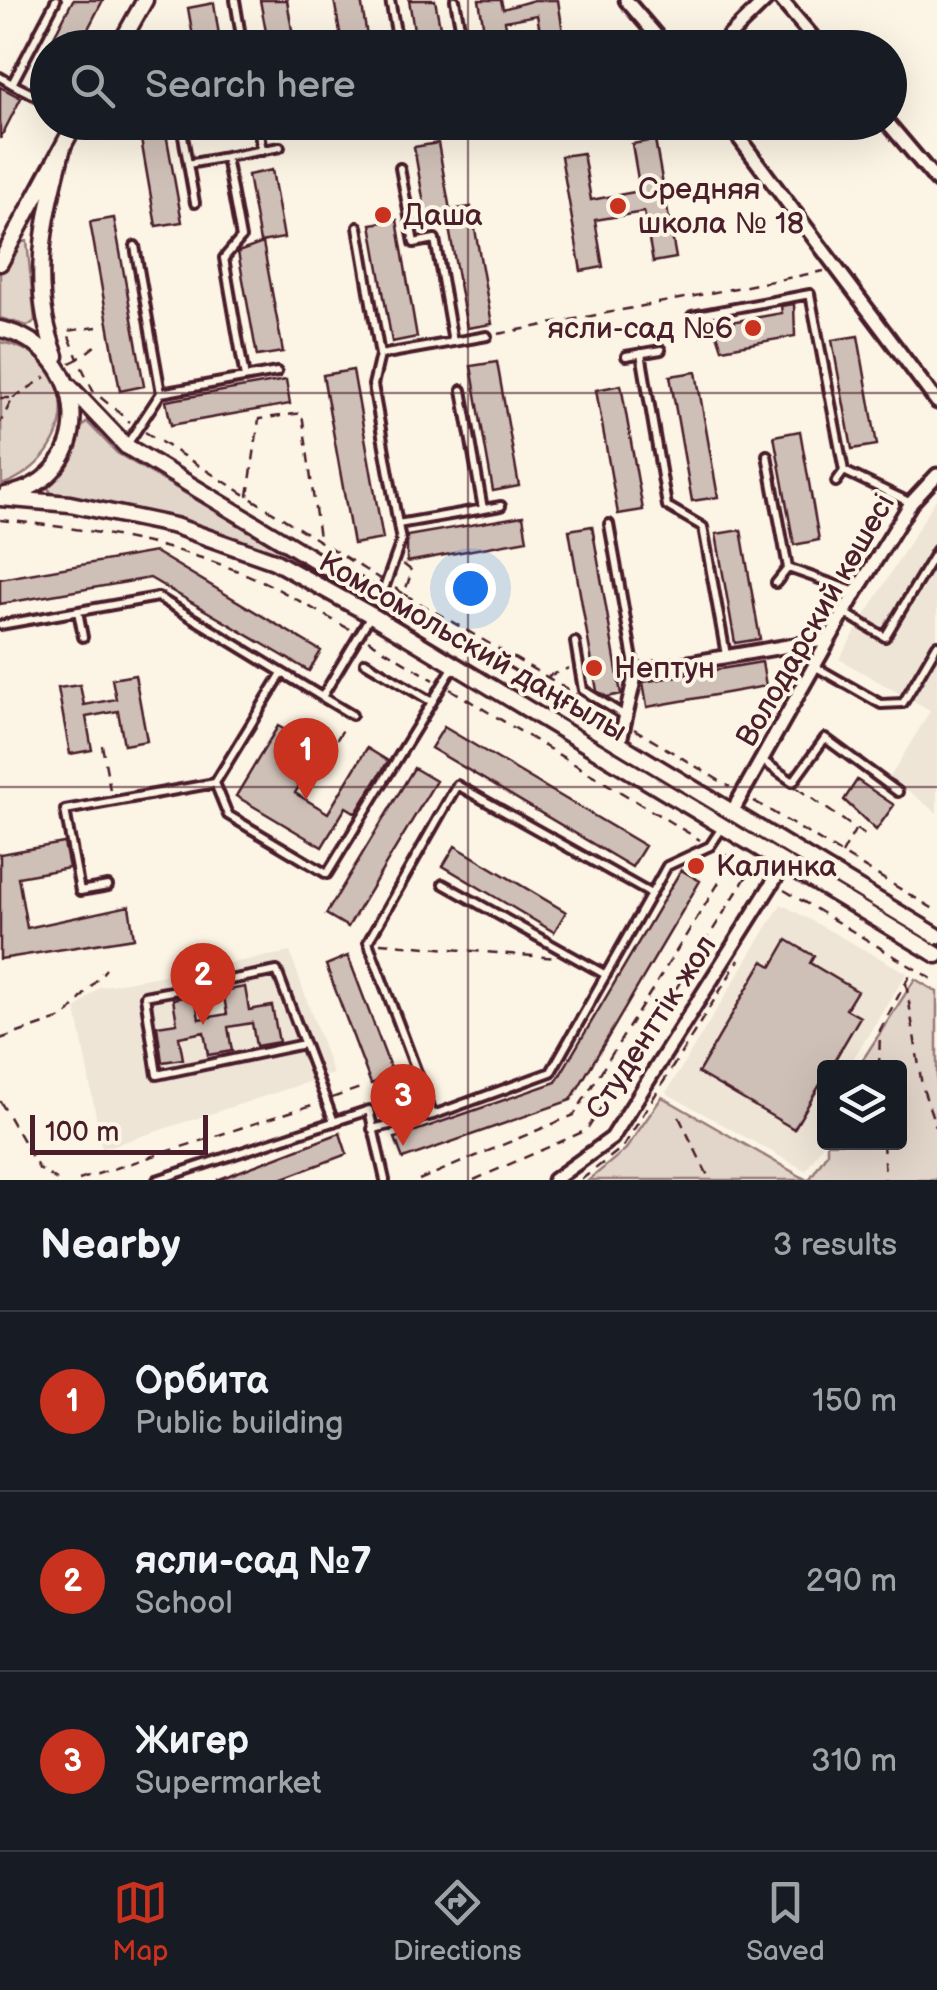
<!DOCTYPE html>
<meta charset="utf-8">
<style>
body{margin:0;font-family:"Balsamiq Sans",sans-serif;background:#242831;color:#f1f3f6}
.controls{position:absolute;right:30px;bottom:30px;display:grid;overflow:hidden;border-radius:10px;box-shadow:0 10px 40px #0002}
.controls button{width:90px;height:90px;display:grid;place-items:center;padding:0;border:0;border-bottom:2px solid #363941;background:#171b24;color:#f1f3f6;font:50px sans-serif}
.scale{position:absolute;left:30px;bottom:25px;width:178px;box-sizing:border-box;padding-left:10px;border:5px solid #4a1f2b;border-top:0;font-size:28px;line-height:35px;white-space:nowrap;color:#4a1f2b;-webkit-text-stroke:8px #fcf5e5;paint-order:stroke}
.you{position:absolute;left:470px;top:588px;width:35px;height:35px;margin:-25px;border:8px solid #fff;border-radius:50%;background:#1a73e8;box-shadow:0 0 0 15px #1a73e833}
.badge{display:grid;place-items:center;width:65px;height:65px;border-radius:50%;background:#c8321e;color:#fff;font-size:32px;font-weight:700}
.pin{position:absolute;translate:-50% -82px;filter:drop-shadow(0 2px 5px #0008)}
.pin::after{content:'';position:absolute;top:52px;width:35px;height:30px;background:inherit;clip-path:polygon(0 0,100% 0,50% 100%)}
.list{margin:0;padding:0;list-style:none}
h2{display:flex;justify-content:space-between;align-items:center;height:130px;margin:0;padding:0 40px;font-size:42px}
h2 small{font-size:32px;font-weight:400;color:#9ea1a6}
.list li{display:grid;grid-template-columns:65px 1fr auto;gap:30px;align-items:center;box-sizing:border-box;height:180px;padding:0 40px;border-top:2px solid #363941}
.list b{display:block;font-size:38px;white-space:nowrap}
.list p{margin:0;font-size:32px;white-space:nowrap;color:#9ea1a6}
.list em{font-size:32px;font-style:normal;color:#9ea1a6}
.icon{flex:none;width:55px;height:55px;fill:none;stroke:currentColor;stroke-width:2;stroke-linecap:round;stroke-linejoin:round}
.map{position:relative;flex:none;width:937px;height:1180px;overflow:hidden}
.search{position:absolute;background:#171b24;box-shadow:0 10px 40px #0002;left:30px;right:30px;top:30px;height:110px;display:flex;align-items:center;gap:25px;box-sizing:border-box;padding:0 35px;border-radius:55px;color:#9ea1a6;font-size:38px}
.sheet{height:670px;background:#171b24}
nav{display:flex;justify-content:space-around;align-items:center;box-sizing:border-box;height:140px;border-top:2px solid #363941;background:#171b24;font-size:28px;color:#9ea1a6}
nav a{display:grid;justify-items:center;gap:5px}
nav .on{color:#c8321e}
.map>svg:first-child{display:block}
</style>
<div class="map">
<svg width="937" height="1180" viewBox="0 0 937 1180">
<rect width="100%" height="100%" fill="#fcf5e5"/>
<filter id="ink" filterUnits="userSpaceOnUse"><feTurbulence type="fractalNoise" baseFrequency=".01" numOctaves="2"/><feDisplacementMap in="SourceGraphic" scale="20" xChannelSelector="R" yChannelSelector="G"/><feConvolveMatrix kernelMatrix="1 2 1 2 8 2 1 2 1" color-interpolation-filters="sRGB"/></filter>
<g filter="url(#ink)">
<path fill="#eee5d7" d="M937 497V813L890 777 930 711 839 659Z
M781 904 907 973 848 1067 824 1068V1142L806 1171 666 1093Z
M290 952 333 1074 102 1149 76 1009 99 987Z"/>
<path fill="#e2d5ca" stroke="#967a7a" stroke-width="2.5" d="M27 241 35 321 28 326 0 318V270L17 243Z
M0 342C82 356 82 455 2 485Z
M87 422 117 453 386 612 383 616 183 522 54 497 48 488 68 464 78 431Z
M915 979 937 992V1180H809L827 1153V1143L900 1142V1068L858 1067Z
M662 1097 807 1180H589L626 1149Z"/>
<path fill="#cfc0b7" stroke="#4a1f2b" stroke-width="2.5" d="M73 0H103L78 48H48Z
M260 0H287L295 48H269Z
M334 0H361L369 48H343Z
M409 0H435L444 48H417Z
M479 0H501L503 9 534 0H558L565 45 543 48 537 15 505 21 510 48H487Z
M214 3 221 48H195L188 8Z
M0 87 21 98 0 139Z
M138 122H164L182 222 156 226Z
M655 140 676 258 653 262 644 212 595 220 603 267 581 271 561 156 583 153 591 200 640 191 632 144Z
M438 143 450 210 471 207 492 324 467 328 446 211 426 215 414 147Z
M272 170 284 238 260 242 248 175Z
M114 218 144 386 120 391 90 222Z
M397 220 417 337 392 342 371 224Z
M263 243 283 352 257 356 238 252Z
M794 304 795 336 722 349 712 319 724 317 725 323 782 313 781 306Z
M858 336 877 445 852 449 832 340Z
M497 362 519 486 493 491 471 366Z
M353 370 383 539 353 544 323 375Z
M696 372 718 497 692 501 670 376Z
M286 380 290 404 171 425 166 401Z
M621 385 643 510 618 514 596 390Z
M800 431 819 540 794 545 774 436Z
M523 516 527 540 407 562V536Z
M592 526 621 694 607 697 597 691 569 530Z
M741 530 760 639 735 643 716 534Z
M155 552 321 651 309 671 150 578 0 604V579Z
M762 662 766 686 647 707 643 682Z
M135 675 147 741 124 745 118 711 86 717 92 750 70 754 58 688 80 685 84 705 116 699 112 679Z
M278 726 320 750 295 793 328 813 367 748 388 761 356 813 346 807 322 847 236 796Z
M444 727 645 846 632 867 431 748Z
M414 768 436 781 348 927 326 914Z
M857 780 894 805 876 830 844 800Z
M64 843 69 868 18 877 27 928 129 906 134 938 0 959V854Z
M455 846 566 912 554 932 443 866Z
M681 870 700 881 571 1100 403 1159 395 1138 556 1082Z
M787 940 814 956 810 963 857 991 846 1009 860 1017 830 1068H824V1078L794 1129 698 1073 763 961 772 966Z
M348 956 393 1075 371 1084 326 965Z
M245 987 249 1010 272 1006 279 1042 256 1046 252 1023 228 1027 232 1051 208 1055 204 1032 179 1037 183 1059 162 1062 157 1026 177 1023 173 999 195 995 199 1019 227 1014 223 991Z
M340 1133 347 1154 278 1180H217Z"/>
<g fill="none" stroke-linecap="round" stroke-linejoin="round">
<g stroke="#4a1f2b" stroke-width="14">
<path id="service" d="M235 0 243 48
M390 0 399 48
M455 0 464 48
M0 77 12 84 56 0
M12 84 48 102
M257 122 262 151
M181 125 195 203
M226 157 241 238 224 258 245 378
M188 164 280 147
M400 168 414 243 435 239 453 342
M358 227 380 355 373 385 401 541 381 597
M135 246 161 393 277 372
M692 316 810 294 844 471 911 503
M641 353 667 506 703 527 726 655
M380 355 487 336
M626 356 661 350
M462 390 483 509
M126 446 161 393
M767 455 788 568 856 592
M836 482 844 471
M398 524 501 506
M609 524 635 671
M776 583 788 568
M78 611 83 637
M845 613 885 637 937 550
M0 625 158 597 322 697 371 615
M575 642 583 690 625 716
M365 662 432 702
M816 667 881 704 903 703 937 645
M282 673 215 783 228 815 327 874 454 666
M322 697 352 715
M763 761 793 782 825 738 898 792
M443 884 606 975
M108 886 80 891 65 810 215 783
M304 1044 157 1075 145 996 277 971 334 1122
M433 1115 368 942 457 785 651 894
M372 1129 433 1115 551 1072 667 866 710 846 722 828
M157 1180 369 1110 385 1180"/>
</g>
<g stroke="#4a1f2b" stroke-width="19">
<path id="minor" d="M626 0 667 48
M781 0 822 48
M717 48 766 0
M727 122 937 402
M887 122 937 181
M619 745 636 672 829 639
M732 812 856 592 911 503 937 475
M554 1180 612 1138 785 863"/>
</g>
<g stroke="#4a1f2b" stroke-width="21">
<path id="tertiary" d="M118 48 145 0
M0 263 76 122
M0 329C91 349 100 477 6 495
M56 356C28 284 45 219 63 147
M69 386 126 446 937 936
M0 498 70 504 175 526 274 561 371 615 937 955"/>
</g>
<path stroke="#4a1f2b" stroke-width="2.5" stroke-dasharray="10 8" stroke-linecap="butt" d="M97 327 67 331 78 359 99 343
M498 334 824 271
M70 363 78 359 93 391 130 422
M0 398H13L0 423
M13 398 46 377
M145 432 380 579
M248 496 259 419 302 413 319 538
M0 520C89 528 183 545 264 582 294 597 323 615 353 631
M395 588 404 594 412 571 403 564
M404 594 576 694
M368 640 434 680
M548 676 569 668
M450 689 700 840
M634 729 730 787
M337 739 346 725
M102 745 110 790
M797 788 869 838
M754 801 937 911
M719 851 764 878
M842 854 855 830
M784 890 937 982
M380 943 556 958
M201 950 205 973
M906 983 922 1086 937 1130
M0 1039 65 1017 106 969
M879 1068 880 1030 913 969
M332 1098 360 1088
M0 1101 39 1169 57 1180
M679 1117 710 1180
M883 1142 885 1180
M79 1180 315 1104
M419 1180 574 1115 733 860
M474 1180 587 1130 750 871
M581 1180 623 1147 739 960"/>
<use href="#service" stroke="#fcf5e5" stroke-width="6"/>
<use href="#minor" stroke="#fcf5e5" stroke-width="11"/>
<use href="#tertiary" stroke="#fcf5e5" stroke-width="14"/>
</g>
</g>
<path fill="none" stroke="#4a1f2b" stroke-width="2.5" stroke-opacity="0.55" d="M468 0V48M468 122V1180M0 393H937M0 787H937"/>
<g fill="#c8321e" stroke="#fcf5e5" stroke-width="4">
<circle cx="618" cy="206" r="10"/>
<circle cx="383" cy="215" r="10"/>
<circle cx="753" cy="328" r="10"/>
<circle cx="594" cy="668" r="10"/>
<circle cx="696" cy="866" r="10"/>
</g>
<g text-anchor="middle" stroke-width="8" stroke-linejoin="round" paint-order="stroke">
<g font-size="30" fill="#4a1f2b" stroke="#fcf5e5" text-anchor="start">
<text x="638" y="199">Средняя<tspan x="638" dy="34">школа № 18</tspan></text>
<text x="403" y="225">Даша</text>
<text x="733" y="338" text-anchor="end">ясли-сад №6</text>
<text x="614" y="678">Нептун</text>
<text x="716" y="876">Калинка</text>
</g>
<g font-size="30" fill="#4a1f2b" stroke="#fcf5e5">
<text transform="translate(815 620) rotate(-60)" y="10">Володарский көшесі</text>
<text transform="translate(473 646) rotate(30)" y="10">Комсомольский даңғылы</text>
<text transform="translate(651 1027) rotate(-57)" y="10">Студенттік жол</text>
</g>
</g>
</svg>
<div class="controls">
<button><svg class="icon" aria-label="layers" viewBox="0 0 24 24"><path d="M12 4l9 5-9 5-9-5zM3 14l9 5 9-5"/></svg></button>
</div>
<div class="scale">100 m</div>
<div class="you"></div>
<div class="pin badge" style="left:306px;top:800px">1</div>
<div class="pin badge" style="left:203px;top:1025px">2</div>
<div class="pin badge" style="left:403px;top:1146px">3</div>
<div class="search"><svg class="icon" aria-label="search" viewBox="0 0 24 24"><circle cx="10" cy="10" r="6"/><path d="M15 15l6 6"/></svg>Search here</div>
</div>
<section class="sheet">
<h2>Nearby<small>3 results</small></h2>
<ul class="list">
<li><span class="badge">1</span><div><b>Орбита</b><p>Public building</p></div><em>150 m</em></li>
<li><span class="badge">2</span><div><b>ясли-сад №7</b><p>School</p></div><em>290 m</em></li>
<li><span class="badge">3</span><div><b>Жигер</b><p>Supermarket</p></div><em>310 m</em></li>
</ul>
</section>
<nav>
<a class="on"><svg class="icon" aria-label="map" viewBox="0 0 24 24"><path d="M3 6l6-2 6 2 6-2v14l-6 2-6-2-6 2zM9 4v14M15 6v14"/></svg>Map</a>
<a><svg class="icon" aria-label="directions" viewBox="0 0 24 24"><path d="M12 3l9 9-9 9-9-9zM9 14v-3h6M13 9l2 2-2 2"/></svg>Directions</a>
<a><svg class="icon" aria-label="saved" viewBox="0 0 24 24"><path d="M7 4h10v16l-5-4-5 4z"/></svg>Saved</a>
</nav>
